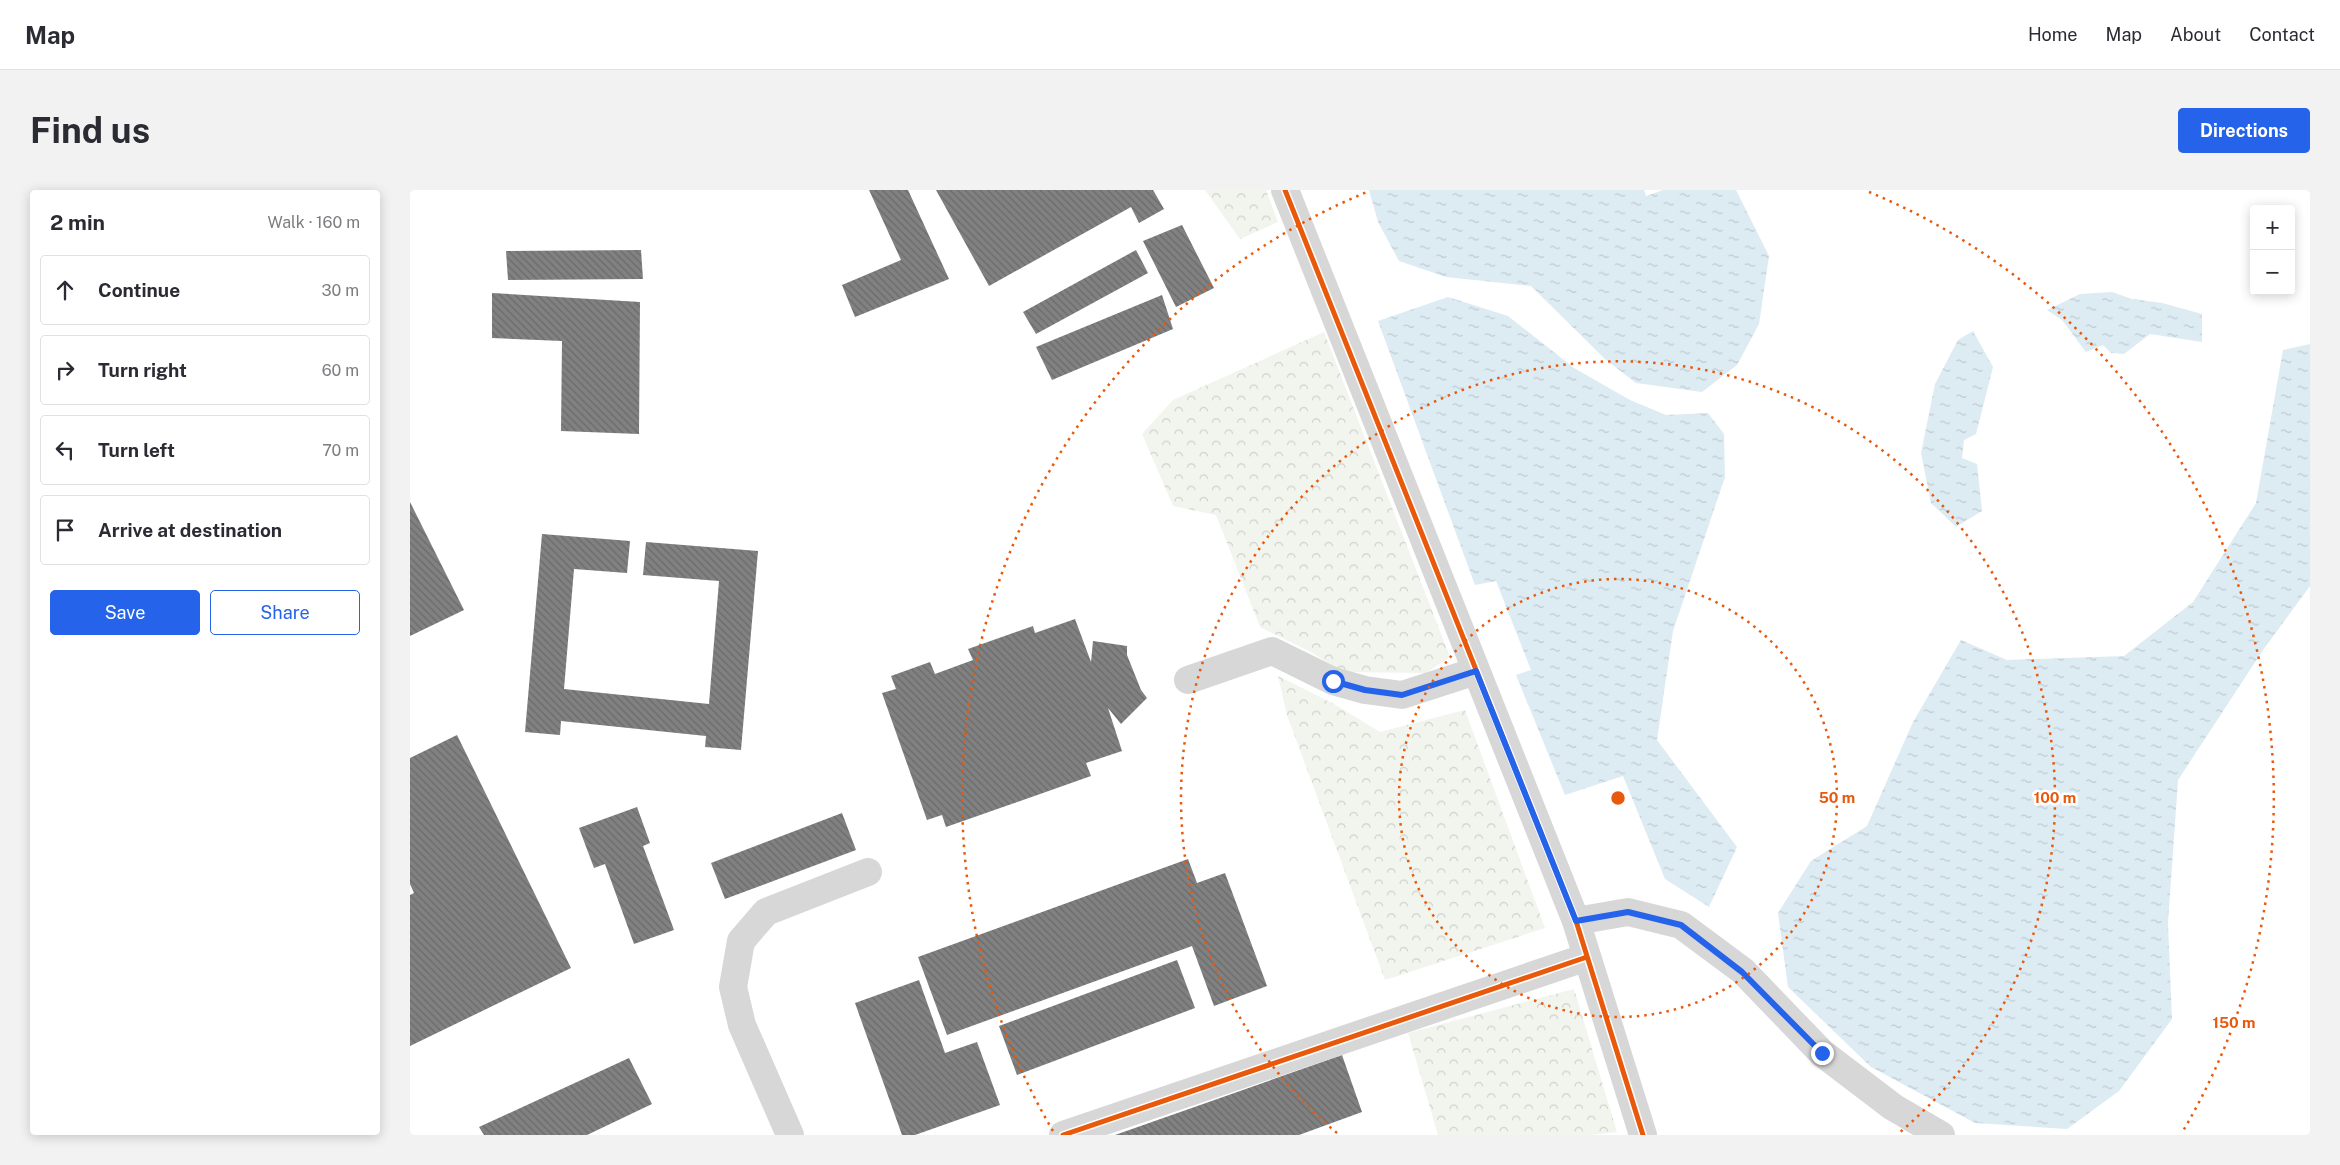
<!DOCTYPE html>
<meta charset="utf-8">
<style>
body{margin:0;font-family:"Public Sans",sans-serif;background:#f2f2f3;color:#2b2b33}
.controls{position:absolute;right:15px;top:15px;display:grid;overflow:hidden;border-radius:5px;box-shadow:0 2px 12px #0003}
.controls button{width:45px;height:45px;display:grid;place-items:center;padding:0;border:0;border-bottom:1px solid #e1e1e2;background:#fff;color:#2b2b33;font:25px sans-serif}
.stop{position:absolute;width:15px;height:15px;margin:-11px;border:4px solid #2563eb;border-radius:50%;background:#fff}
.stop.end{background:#2563eb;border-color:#fff;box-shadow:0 1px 5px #0008}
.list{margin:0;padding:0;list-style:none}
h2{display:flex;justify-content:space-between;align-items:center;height:65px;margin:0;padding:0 20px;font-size:21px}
h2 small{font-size:16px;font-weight:400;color:#7c7c81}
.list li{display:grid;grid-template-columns:32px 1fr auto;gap:15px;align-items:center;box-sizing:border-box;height:70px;margin:0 10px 10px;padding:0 10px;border:1px solid #e1e1e2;border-radius:5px}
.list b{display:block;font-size:19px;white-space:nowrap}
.list em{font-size:16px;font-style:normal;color:#7c7c81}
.actions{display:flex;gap:10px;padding:15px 20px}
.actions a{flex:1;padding:11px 0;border:1px solid #2563eb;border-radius:5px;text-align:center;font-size:18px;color:#2563eb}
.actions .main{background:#2563eb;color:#fff}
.icon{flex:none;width:28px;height:28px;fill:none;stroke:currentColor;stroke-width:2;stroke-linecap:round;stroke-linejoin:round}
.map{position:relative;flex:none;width:1900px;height:945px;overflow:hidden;border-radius:5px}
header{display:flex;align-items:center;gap:30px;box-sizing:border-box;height:70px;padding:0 25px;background:#fff;border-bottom:1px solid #e1e1e2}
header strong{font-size:24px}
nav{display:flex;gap:28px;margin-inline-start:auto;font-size:18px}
.intro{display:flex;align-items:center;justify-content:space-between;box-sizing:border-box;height:120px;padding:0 30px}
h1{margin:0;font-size:35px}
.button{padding:12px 22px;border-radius:5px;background:#2563eb;color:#fff;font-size:18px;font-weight:700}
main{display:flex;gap:30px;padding:0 30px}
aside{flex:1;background:#fff;border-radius:5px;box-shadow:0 2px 12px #0003}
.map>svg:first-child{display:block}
</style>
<header>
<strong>Map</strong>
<nav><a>Home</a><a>Map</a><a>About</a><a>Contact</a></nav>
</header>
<div class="intro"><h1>Find us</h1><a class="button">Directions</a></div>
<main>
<aside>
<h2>2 min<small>Walk · 160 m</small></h2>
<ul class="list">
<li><svg class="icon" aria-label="ahead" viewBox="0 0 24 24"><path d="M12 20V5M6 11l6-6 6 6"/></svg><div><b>Continue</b></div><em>30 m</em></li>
<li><svg class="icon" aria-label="right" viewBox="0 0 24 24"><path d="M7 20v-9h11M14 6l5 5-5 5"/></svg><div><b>Turn right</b></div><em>60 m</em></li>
<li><svg class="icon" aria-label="left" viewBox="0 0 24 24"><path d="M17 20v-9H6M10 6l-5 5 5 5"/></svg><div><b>Turn left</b></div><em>70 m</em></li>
<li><svg class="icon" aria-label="arrive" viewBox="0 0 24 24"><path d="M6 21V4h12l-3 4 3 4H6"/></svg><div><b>Arrive at destination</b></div></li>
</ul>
<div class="actions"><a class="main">Save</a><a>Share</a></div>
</aside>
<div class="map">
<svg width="1900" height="945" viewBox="0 0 1900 945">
<defs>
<pattern id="forest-crowns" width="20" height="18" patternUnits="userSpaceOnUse" patternTransform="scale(1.25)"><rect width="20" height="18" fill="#f1f5ed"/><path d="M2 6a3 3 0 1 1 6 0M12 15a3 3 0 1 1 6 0" fill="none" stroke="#cfd2cc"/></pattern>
<pattern id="water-ripples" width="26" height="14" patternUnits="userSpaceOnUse" patternTransform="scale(1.25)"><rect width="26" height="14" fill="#ddebf3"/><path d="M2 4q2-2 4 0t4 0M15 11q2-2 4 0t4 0" fill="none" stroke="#becad1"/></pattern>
<pattern id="building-back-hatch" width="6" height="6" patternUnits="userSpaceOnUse" patternTransform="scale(1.25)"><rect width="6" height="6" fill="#818181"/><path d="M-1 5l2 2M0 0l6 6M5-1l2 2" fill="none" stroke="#6a6a6a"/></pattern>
</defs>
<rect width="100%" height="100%" fill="#fff"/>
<path fill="url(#forest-crowns)" d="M795 0H856L868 32 830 49Z
M914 142 1040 467 1016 483 932 482 901 462 850 437 806 325 763 316 732 244 763 210Z
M868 486 924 514 970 542 1055 520 1135 738 975 790 877 525Z
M1164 799 1207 942 1180 945H1028L998 843Z"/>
<path fill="url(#water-ripples)" d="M959 0H1234L1236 6 1253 0H1326L1359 66 1349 134 1327 175 1292 202 1226 193 1195 169 1121 96 1036 87 989 71 968 32Z
M1702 102 1722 109 1752 113 1792 124V152L1740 144 1714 164 1701 163 1693 155 1676 162 1652 130 1637 120 1670 104Z
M1038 107 1098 126 1164 178 1220 210 1256 225 1298 223 1314 244 1315 287 1263 441 1247 550 1327 657 1299 717 1255 689 1213 586 1155 605 1106 485 1121 480 1086 391 1065 395 968 131Z
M1563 141 1583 177 1566 244 1554 250 1552 268 1567 274 1572 321 1546 337 1521 313 1511 263 1525 194 1548 150Z
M1900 154V396L1853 460 1768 590 1758 733 1762 829 1709 901 1657 939 1565 933 1461 877 1378 797 1368 723 1401 671 1457 636 1503 532 1551 450 1597 470 1714 466 1783 412 1846 313 1873 160Z"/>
<path fill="url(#building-back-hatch)" d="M459 0H498L539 89 445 127 432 95 491 70Z
M526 0H743L754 19 729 33 721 17 579 96Z
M772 35 804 98 766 117 733 51Z
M231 60 233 89 98 90 96 61Z
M726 60 738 83 626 144 613 122Z
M82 103 230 112 229 244 151 241 152 151 82 148Z
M752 105 763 139 642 190 626 157Z
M0 312 54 420 0 446Z
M132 344 220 351 217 383 164 379 154 499 299 514 309 391 233 385 236 352 348 361 331 560 295 557 296 546 151 531 150 545 115 542Z
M665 429 681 472 683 451 717 456V465L731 500 737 508 711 534 698 518 712 561 676 573 681 586 536 637 532 625 517 630 472 503 486 499 481 486 520 472 525 484 563 470 558 459 623 436 625 443Z
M47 545 161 778 0 856V705L4 703 0 694V568Z
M227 617 240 653 233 656 264 740 224 754 195 674 184 678 169 638Z
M432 623 446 660 315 709 301 673Z
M778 669 787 693 815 683 857 796 804 816 782 756 537 845 508 767Z
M767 770 785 818 607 885 589 836Z
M509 790 535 863 567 852 590 915 505 945H492L445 813Z
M932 865 952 922 889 945H705Z
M219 868 242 914 177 945H74L69 937Z"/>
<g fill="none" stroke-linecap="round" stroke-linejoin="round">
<path stroke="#d7d7d7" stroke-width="28" d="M875 0 1166 731 1233 945
M778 490 862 461 923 491 955 500 992 505 1066 481
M1166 731 1218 722 1271 735 1333 781 1412 863 1483 917 1531 945
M380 945 332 835 323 797 331 751 356 722 458 682
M653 945 1177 767"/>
<g stroke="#fff" stroke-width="8">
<path id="cycleway" d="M875 0 1166 731 1233 945
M653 945 1177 767"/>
</g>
<use href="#cycleway" stroke="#e8590c" stroke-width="5"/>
</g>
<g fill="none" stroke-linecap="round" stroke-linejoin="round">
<path stroke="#2563eb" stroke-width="6" d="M923 491 955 500 992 505 1066 481 1166 731 1218 722 1271 735 1332 782 1412 863"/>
</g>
<g fill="none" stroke="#e8590c" stroke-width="2.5" stroke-dasharray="2.5 5">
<circle cx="1208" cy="608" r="219"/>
<path d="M927 943A437 437 0 1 1 1489 943"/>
<path d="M643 941A656 656 0 0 1 957 2M1459 2A656 656 0 0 1 1773 941"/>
</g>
<circle cx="1208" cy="608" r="8" fill="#e8590c" stroke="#fff" stroke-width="2.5"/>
<g font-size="15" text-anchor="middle" font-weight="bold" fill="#e8590c" stroke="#fff" stroke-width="5" stroke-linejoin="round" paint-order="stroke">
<text x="1427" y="613">50 m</text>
<text x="1645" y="613">100 m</text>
<text x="1824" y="838">150 m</text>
</g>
</svg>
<div class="controls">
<button>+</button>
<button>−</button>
</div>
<div class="stop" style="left:923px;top:491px"></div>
<div class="stop end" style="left:1412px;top:863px"></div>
</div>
</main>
